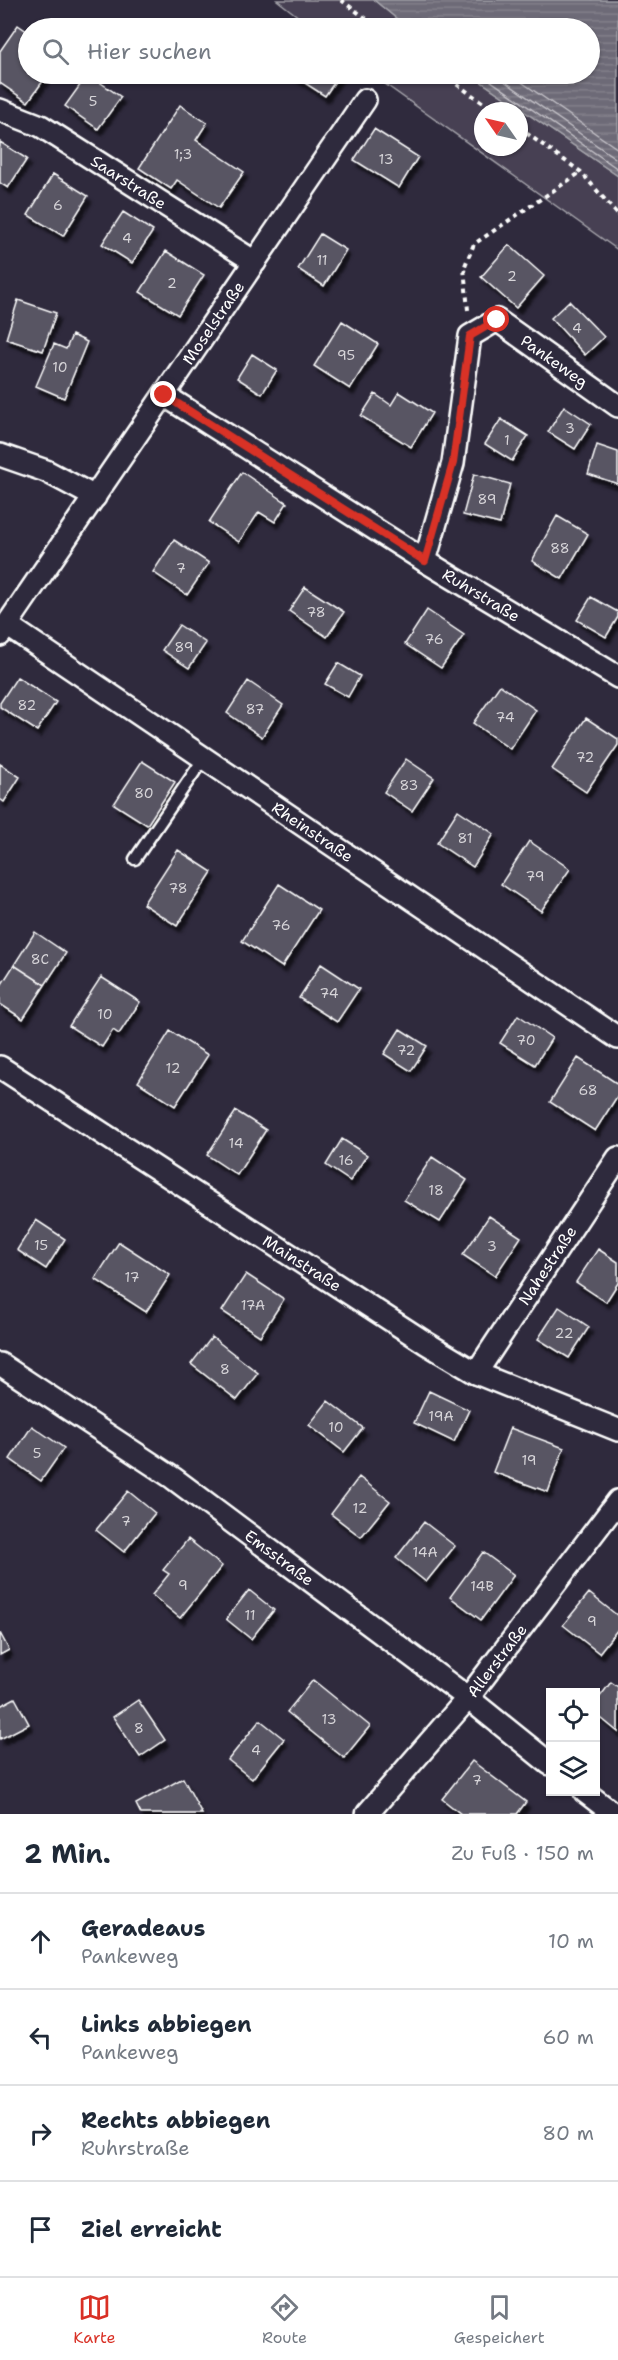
<!DOCTYPE html>
<html lang="de">
<meta charset="utf-8">
<style>
body{margin:0;font-family:"Shantell Sans",sans-serif;background:#f2f2f3;color:#1f2937}
.controls{position:absolute;right:18px;bottom:18px;display:grid;overflow:hidden;border-radius:0px;box-shadow:0 2px 4px #0004}
.controls button{width:54px;height:54px;display:grid;place-items:center;padding:0;border:0;border-bottom:2px solid #e0e1e3;background:#fff;color:#1f2937;font:30px sans-serif}
.compass{position:absolute;left:474px;top:102px;width:54px;height:54px;border-radius:50%;background:#fff;box-shadow:0 2px 4px #0004;rotate:304deg}
.stop{position:absolute;width:18px;height:18px;margin:-14px;border:4px solid #d93025;border-radius:50%;background:#fff}
.stop.end{background:#d93025;border-color:#fff;box-shadow:0 2px 6px #0008}
.list{margin:0;padding:0;list-style:none}
h2{display:flex;justify-content:space-between;align-items:center;height:78px;margin:0;padding:0 24px;font-size:26px}
h2 small{font-size:20px;font-weight:400;color:#747a83}
.list li{display:grid;grid-template-columns:39px 1fr auto;gap:18px;align-items:center;box-sizing:border-box;height:96px;padding:0 24px;border-top:2px solid #e0e1e3}
.list b{display:block;font-size:22px;white-space:nowrap}
.list p{margin:0;font-size:20px;white-space:nowrap;color:#747a83}
.list em{font-size:20px;font-style:normal;color:#747a83}
.icon{flex:none;width:33px;height:33px;fill:none;stroke:currentColor;stroke-width:2;stroke-linecap:round;stroke-linejoin:round}
.map{position:relative;flex:none;width:618px;height:1814px;overflow:hidden}
.search{position:absolute;background:#fff;box-shadow:0 2px 4px #0004;left:18px;right:18px;top:18px;height:66px;display:flex;align-items:center;gap:15px;box-sizing:border-box;padding:0 21px;border-radius:33px;color:#747a83;font-size:22px}
.sheet{height:462px;background:#fff}
nav{display:flex;justify-content:space-around;align-items:center;box-sizing:border-box;height:84px;border-top:2px solid #e0e1e3;background:#fff;font-size:16px;color:#747a83}
nav a{display:grid;justify-items:center;gap:3px}
nav .on{color:#d93025}
.map>svg:first-child{display:block}
</style>
<div class="map">
<svg width="618" height="1814" viewBox="0 0 618 1814">
<defs>
<pattern id="water-rules" width="6" height="5" patternUnits="userSpaceOnUse" patternTransform="scale(1.5)"><rect width="6" height="5" fill="#6d6a77"/><path d="M0 2.5h6" fill="none" stroke="#83808b"/></pattern>
<filter id="shadow"><feDropShadow dx="3.5" dy="6" stdDeviation="1.5" flood-color="#0009"/></filter>
</defs>
<rect width="100%" height="100%" fill="#2f2a3d"/>
<filter id="ink" filterUnits="userSpaceOnUse"><feTurbulence type="fractalNoise" baseFrequency=".0167" numOctaves="2"/><feDisplacementMap in="SourceGraphic" scale="12" xChannelSelector="R" yChannelSelector="G"/><feConvolveMatrix kernelMatrix="1 2 1 2 8 2 1 2 1" color-interpolation-filters="sRGB"/></filter>
<g filter="url(#ink)">
<path fill="#464152" stroke="#a2a0a8" stroke-width="1.5" fill-rule="evenodd" d="M277 0H374L408 28H313Z
M371 74H470L618 176V250ZM483 111H519V147H483Z"/>
<path fill="url(#water-rules)" stroke="#a7a6ad" stroke-width="1.5" d="M374 0H618V176L470 74H590V28H408Z"/>
<g fill="none" stroke-linecap="round" stroke-linejoin="round">
<path stroke="#c5c3c9" stroke-width="1.5" d="M481 74 618 169
M494 74 618 160
M510 74 618 149"/>
</g>
<path fill="#595564" stroke="#fff" stroke-width="1.5" filter="url(#shadow)" d="M18 25 28 32V74H48L28 102 0 83V51Z
M88 74 121 97 98 129 65 106Z
M295 74H340L325 96 294 76Z
M180 105 207 123 196 140 244 172 219 208 177 180 171 189 139 168Z
M374 129 418 157 399 188 354 160Z
M0 142 27 159 8 188 0 183Z
M53 174 88 196 63 236 28 215Z
M123 212 153 231 132 263 102 244Z
M320 234 346 250 324 286 298 269Z
M509 245 544 276 516 308 481 277Z
M166 251 204 275 178 315 140 292Z
M18 300 56 313 43 351 6 339Z
M569 301 604 337 585 355 551 318Z
M342 321 378 344 350 389 314 366Z
M72 335 87 342 64 398 36 386 54 344 66 349Z
M252 354 277 370 262 394 237 378Z
M399 392 432 413 411 447 361 416 375 394 391 405Z
M564 406 591 424 575 449 548 432Z
M501 419 528 436 512 461 485 444Z
M597 445 618 452V484L588 474Z
M242 472 287 503 275 522 259 512 239 542 209 522Z
M474 474 510 484 500 524 463 515Z
M557 516 588 534 562 579 532 561Z
M174 540 209 563 187 595 153 572Z
M305 587 344 612 327 637 289 611Z
M591 597 618 612V617L606 637 577 620Z
M427 610 464 635 441 668 405 644Z
M179 625 206 643 189 668 162 650Z
M338 663 360 676 348 697 325 684Z
M17 677 56 702 37 731 0 707V703Z
M248 681 283 705 262 737 227 713Z
M500 685 536 710 510 749 473 723Z
M586 718 618 739V745L586 792 552 769Z
M406 759 434 778 412 811 384 792Z
M142 761 175 782 147 825 114 804Z
M0 764 20 777 4 802 0 799Z
M458 810 494 834 473 867 437 843Z
M529 841 570 869 541 911 501 884Z
M178 850 212 872 177 926 143 904Z
M279 884 319 910 282 967 242 941Z
M35 932 66 953 45 985 14 965Z
M321 964 359 989 337 1022 299 998Z
M14 965 45 985 23 1019 0 1004V987Z
M101 977 140 1002 119 1034 113 1030 102 1047 69 1026Z
M518 1015 552 1038 535 1065 500 1043Z
M400 1029 427 1046 411 1071 384 1054Z
M170 1031 208 1055 175 1106 138 1082Z
M578 1058 618 1084V1095L595 1131 550 1102Z
M236 1111 266 1130 237 1175 207 1155Z
M342 1139 367 1155 350 1181 326 1165Z
M432 1157 467 1180 440 1222 404 1200Z
M489 1216 521 1237 495 1276 463 1255Z
M36 1220 65 1239 46 1269 17 1250Z
M119 1242 170 1275 146 1312 95 1279Z
M598 1249 618 1262V1283L606 1302 576 1282Z
M246 1274 284 1299 260 1336 222 1311Z
M559 1307 589 1327 569 1358 538 1339Z
M212 1337 258 1373 237 1400 191 1364Z
M429 1391 469 1410 454 1442 414 1423Z
M328 1401 363 1428 344 1452 309 1425Z
M32 1426 64 1448 41 1481 10 1459Z
M510 1428 564 1448 548 1492 493 1472Z
M359 1477 390 1501 361 1537 331 1514Z
M128 1491 155 1513 124 1552 96 1530Z
M424 1522 455 1546 426 1582 396 1558Z
M188 1539 222 1566 180 1618 152 1595 169 1574 163 1570Z
M483 1552 514 1575 481 1620 450 1597Z
M249 1590 274 1610 251 1639 226 1619Z
M589 1593 618 1616V1629L599 1653 563 1625Z
M0 1633 9 1650 0 1655Z
M313 1680 370 1726 344 1758 287 1712Z
M611 1682 618 1687V1732L596 1714V1702Z
M15 1698 29 1724 0 1739V1706Z
M138 1700 165 1740 140 1757 113 1717Z
M260 1720 284 1739 252 1779 228 1760Z
M472 1761 526 1802 517 1814H461L442 1799Z
M183 1778 202 1814H141L136 1804Z"/>
<g fill="none" stroke-linecap="round" stroke-linejoin="round">
<g stroke="#fff" stroke-width="15">
<path id="lane" d="M135 859 204 758"/>
</g>
<g stroke="#fff" stroke-width="26">
<g id="street">
<path id="s1" d="M0 110 41 126 255 262"/>
<path id="s2" d="M164 395 425 561 618 677"/>
<path d="M0 455 46 471 95 497"/>
<path id="s3" d="M425 561 453 463 470 336 497 320 618 406"/>
<path id="s4" d="M7 625 618 1038"/>
<path id="s5" d="M0 635 365 100"/>
<path id="s6" d="M0 1067 426 1343 476 1373 618 1430"/>
<path id="s7" d="M0 1364 173 1478 468 1698 550 1764"/>
<path id="s8" d="M476 1373 618 1158"/>
<path d="M585 1792 614 1814"/>
<path id="s9" d="M367 1814 468 1698 618 1501"/>
</g>
</g>
<path stroke="#fff" stroke-width="4" stroke-dasharray="4.5 4.5" stroke-linecap="butt" d="M341 0 379 28
M442 74 495 111
M377 82 384 74
M519 128 581 172 618 215
M468 310 464 268 474 244 581 172"/>
<use href="#lane" stroke="#2f2a3d" stroke-width="10"/>
<use href="#street" stroke="#2f2a3d" stroke-width="21"/>
</g>
</g>
<g fill="none" stroke-linecap="round" stroke-linejoin="round" filter="url(#ink)">
<path stroke="#d93025" stroke-width="8" d="M164 395 425 561 453 463 470 336 497 320"/>
</g>
<g text-anchor="middle" stroke-width="5" stroke-linejoin="round" paint-order="stroke">
<g font-size="14" fill="#d6d4d8">
<text x="93" y="106">5</text>
<text x="183" y="159">1;3</text>
<text x="386" y="164">13</text>
<text x="58" y="210">6</text>
<text x="127" y="243">4</text>
<text x="322" y="265">11</text>
<text x="512" y="281">2</text>
<text x="172" y="288">2</text>
<text x="577" y="333">4</text>
<text x="346" y="360">95</text>
<text x="60" y="372">10</text>
<text x="570" y="433">3</text>
<text x="507" y="445">1</text>
<text x="487" y="504">89</text>
<text x="560" y="553">88</text>
<text x="181" y="573">7</text>
<text x="316" y="617">78</text>
<text x="434" y="644">76</text>
<text x="184" y="652">89</text>
<text x="27" y="710">82</text>
<text x="255" y="714">87</text>
<text x="505" y="722">74</text>
<text x="585" y="762">72</text>
<text x="409" y="790">83</text>
<text x="144" y="798">80</text>
<text x="465" y="843">81</text>
<text x="535" y="881">79</text>
<text x="178" y="893">78</text>
<text x="281" y="930">76</text>
<text x="40" y="964">8C</text>
<text x="329" y="998">74</text>
<text x="105" y="1019">10</text>
<text x="526" y="1045">70</text>
<text x="406" y="1055">72</text>
<text x="173" y="1073">12</text>
<text x="588" y="1095">68</text>
<text x="236" y="1148">14</text>
<text x="346" y="1165">16</text>
<text x="436" y="1195">18</text>
<text x="41" y="1250">15</text>
<text x="492" y="1251">3</text>
<text x="132" y="1282">17</text>
<text x="253" y="1310">17A</text>
<text x="564" y="1338">22</text>
<text x="225" y="1374">8</text>
<text x="441" y="1421">19A</text>
<text x="336" y="1432">10</text>
<text x="37" y="1458">5</text>
<text x="529" y="1465">19</text>
<text x="360" y="1513">12</text>
<text x="126" y="1526">7</text>
<text x="425" y="1557">14A</text>
<text x="183" y="1590">9</text>
<text x="482" y="1591">14B</text>
<text x="250" y="1620">11</text>
<text x="592" y="1626">9</text>
<text x="329" y="1724">13</text>
<text x="139" y="1733">8</text>
<text x="256" y="1755">4</text>
<text x="477" y="1785">7</text>
</g>
<g font-size="16" fill="#fff" stroke="#2f2a3d">
<text dy="6" stroke="none"><textPath href="#s1" startOffset="148">Saarstraße</textPath></text>
<text dy="6" stroke="none"><textPath href="#s5" startOffset="378">Moselstraße</textPath></text>
<text dy="6" stroke="none"><textPath href="#s3" startOffset="332">Pankeweg</textPath></text>
<text dy="6" stroke="none"><textPath href="#s2" startOffset="375">Ruhrstraße</textPath></text>
<text dy="6" stroke="none"><textPath href="#s4" startOffset="369">Rheinstraße</textPath></text>
<text dy="6" stroke="none"><textPath href="#s6" startOffset="360">Mainstraße</textPath></text>
<text dy="6" stroke="none"><textPath href="#s8" startOffset="129">Nahestraße</textPath></text>
<text dy="6" stroke="none"><textPath href="#s7" startOffset="340">Emsstraße</textPath></text>
<text dy="6" stroke="none"><textPath href="#s9" startOffset="201">Allerstraße</textPath></text>
</g>
</g>
</svg>
<div class="controls">
<button><svg class="icon" aria-label="locate" viewBox="0 0 24 24"><circle cx="12" cy="12" r="6"/><path d="M12 2v4M12 18v4M2 12h4M18 12h4"/></svg></button>
<button><svg class="icon" aria-label="layers" viewBox="0 0 24 24"><path d="M12 4l9 5-9 5-9-5zM3 14l9 5 9-5"/></svg></button>
</div>
<svg class="compass" viewBox="-18 -18 36 36"><path d="M0-13l5 13h-10z" fill="#e53935"/><path d="M0 13l5-13h-10z" fill="#747a83"/></svg>
<div class="stop" style="left:497px;top:320px"></div>
<div class="stop end" style="left:164px;top:395px"></div>
<div class="search"><svg class="icon" aria-label="search" viewBox="0 0 24 24"><circle cx="10" cy="10" r="6"/><path d="M15 15l6 6"/></svg>Hier suchen</div>
</div>
<section class="sheet">
<h2>2 Min.<small>Zu Fuß · 150 m</small></h2>
<ul class="list">
<li><svg class="icon" aria-label="ahead" viewBox="0 0 24 24"><path d="M12 20V5M6 11l6-6 6 6"/></svg><div><b>Geradeaus</b><p>Pankeweg</p></div><em>10 m</em></li>
<li><svg class="icon" aria-label="left" viewBox="0 0 24 24"><path d="M17 20v-9H6M10 6l-5 5 5 5"/></svg><div><b>Links abbiegen</b><p>Pankeweg</p></div><em>60 m</em></li>
<li><svg class="icon" aria-label="right" viewBox="0 0 24 24"><path d="M7 20v-9h11M14 6l5 5-5 5"/></svg><div><b>Rechts abbiegen</b><p>Ruhrstraße</p></div><em>80 m</em></li>
<li><svg class="icon" aria-label="arrive" viewBox="0 0 24 24"><path d="M6 21V4h12l-3 4 3 4H6"/></svg><div><b>Ziel erreicht</b></div></li>
</ul>
</section>
<nav>
<a class="on"><svg class="icon" aria-label="map" viewBox="0 0 24 24"><path d="M3 6l6-2 6 2 6-2v14l-6 2-6-2-6 2zM9 4v14M15 6v14"/></svg>Karte</a>
<a><svg class="icon" aria-label="directions" viewBox="0 0 24 24"><path d="M12 3l9 9-9 9-9-9zM9 14v-3h6M13 9l2 2-2 2"/></svg>Route</a>
<a><svg class="icon" aria-label="saved" viewBox="0 0 24 24"><path d="M7 4h10v16l-5-4-5 4z"/></svg>Gespeichert</a>
</nav>
